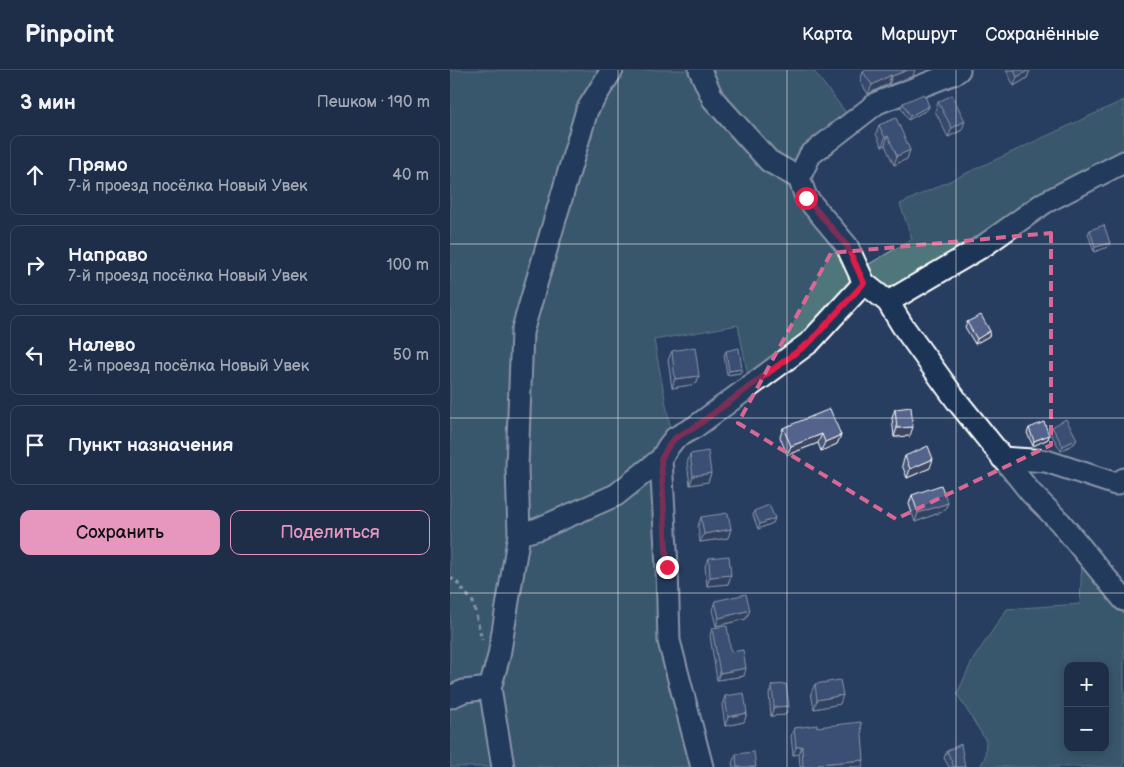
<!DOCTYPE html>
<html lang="ru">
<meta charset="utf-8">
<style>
body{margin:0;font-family:"Balsamiq Sans",sans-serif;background:#263650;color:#f1f3f6}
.controls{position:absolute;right:15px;bottom:15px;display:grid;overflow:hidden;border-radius:10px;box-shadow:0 2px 12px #0003}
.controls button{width:45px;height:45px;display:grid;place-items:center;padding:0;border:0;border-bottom:1px solid #3c4a61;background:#1e2e49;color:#f1f3f6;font:25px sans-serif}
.stop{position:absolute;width:15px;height:15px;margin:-11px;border:4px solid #e11d48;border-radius:50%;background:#fff}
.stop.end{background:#e11d48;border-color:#fff;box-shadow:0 1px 5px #0008}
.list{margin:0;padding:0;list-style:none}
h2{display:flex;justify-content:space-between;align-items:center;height:65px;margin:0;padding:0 20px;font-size:21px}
h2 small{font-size:16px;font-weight:400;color:#a1a8b4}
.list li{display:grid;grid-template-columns:32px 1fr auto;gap:15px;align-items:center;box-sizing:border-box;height:80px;margin:0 10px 10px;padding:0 10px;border:1px solid #3c4a61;border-radius:10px}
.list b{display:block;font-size:19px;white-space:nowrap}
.list p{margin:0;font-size:16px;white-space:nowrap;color:#a1a8b4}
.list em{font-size:16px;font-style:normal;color:#a1a8b4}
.actions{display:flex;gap:10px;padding:15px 20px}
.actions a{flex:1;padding:11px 0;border:1px solid #e797bd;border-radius:10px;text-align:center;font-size:18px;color:#e797bd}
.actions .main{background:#e797bd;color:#111}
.icon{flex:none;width:28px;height:28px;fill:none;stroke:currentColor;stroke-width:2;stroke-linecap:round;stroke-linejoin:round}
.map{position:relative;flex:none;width:674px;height:697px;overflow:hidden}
header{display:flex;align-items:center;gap:30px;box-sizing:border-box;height:70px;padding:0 25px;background:#1e2e49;border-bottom:1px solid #3c4a61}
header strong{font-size:24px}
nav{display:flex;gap:28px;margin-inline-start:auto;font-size:18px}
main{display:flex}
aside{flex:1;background:#1e2e49}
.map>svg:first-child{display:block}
</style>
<header>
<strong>Pinpoint</strong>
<nav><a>Карта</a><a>Маршрут</a><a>Сохранённые</a></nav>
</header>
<main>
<aside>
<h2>3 мин<small>Пешком · 190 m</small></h2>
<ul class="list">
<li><svg class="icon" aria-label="ahead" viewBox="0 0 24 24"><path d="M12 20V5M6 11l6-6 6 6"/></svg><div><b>Прямо</b><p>7-й проезд посёлка Новый Увек</p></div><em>40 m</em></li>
<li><svg class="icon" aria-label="right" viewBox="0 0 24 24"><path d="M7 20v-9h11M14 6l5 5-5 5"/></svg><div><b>Направо</b><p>7-й проезд посёлка Новый Увек</p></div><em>100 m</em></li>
<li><svg class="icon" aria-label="left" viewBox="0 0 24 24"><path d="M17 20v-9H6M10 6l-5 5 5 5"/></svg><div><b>Налево</b><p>2-й проезд посёлка Новый Увек</p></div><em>50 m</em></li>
<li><svg class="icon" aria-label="arrive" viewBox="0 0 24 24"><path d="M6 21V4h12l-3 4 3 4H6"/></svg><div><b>Пункт назначения</b></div></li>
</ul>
<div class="actions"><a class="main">Сохранить</a><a>Поделиться</a></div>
</aside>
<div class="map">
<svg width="674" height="697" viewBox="0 0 674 697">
<rect width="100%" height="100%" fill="#283e61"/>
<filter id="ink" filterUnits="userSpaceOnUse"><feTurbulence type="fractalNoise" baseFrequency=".02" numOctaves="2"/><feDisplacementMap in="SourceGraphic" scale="10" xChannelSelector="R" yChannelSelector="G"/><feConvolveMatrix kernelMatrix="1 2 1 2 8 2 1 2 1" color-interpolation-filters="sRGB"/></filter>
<g filter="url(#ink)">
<path fill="#4f767a" stroke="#a7babc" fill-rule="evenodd" d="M0 0H245L317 95 352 130 391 178 403 210 362 261 299 311 288 255 204 270 221 361 205 385 246 697H0Z
M256 0H363L397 44 351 88 337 95 295 57Z
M674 30V88L439 224 424 208 419 194 462 169 450 134Z
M632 491 674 517V697H530L535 687 536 671 507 624 522 591 557 539 630 534ZM618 596H655V678H618Z"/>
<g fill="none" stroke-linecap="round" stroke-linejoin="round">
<g stroke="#fff" stroke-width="25">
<path id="minor" d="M250 0 263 29 319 91 349 108
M509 0 505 3 427 33 360 85 349 108 356 127 397 176 414 213 438 232 452 255 507 331 581 423 610 452 674 530
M438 232 535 175 594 133 674 92
M552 388 596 391 666 414 674 409
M211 389 217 497 219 571 252 697
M69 464 88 459 166 425 211 389 218 377 225 368 245 357 360 272 414 213
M0 627 14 621 40 618
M53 697 40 618 49 586 69 464 67 397 72 262 137 40 162 0"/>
</g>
<path stroke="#fff" stroke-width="3" stroke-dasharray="4 4" stroke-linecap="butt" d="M0 508 5 510 23 532 32 570"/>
<use href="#minor" stroke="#1d3557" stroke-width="21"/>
</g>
<path fill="#475578" stroke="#fff" d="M556 0H580L577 8 564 16Z
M413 2 463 6 439 15 438 14 418 24 410 11Z
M488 32 512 60 498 67 485 41Z
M453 33 479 36 477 40 458 50 451 37Z
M429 55 460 80 457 89 444 95 435 75 432 77 426 64Z
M640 160 658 177 644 182 638 164Z
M517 252 540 261 539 266 525 274 515 257Z
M222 281 249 306 246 314 222 318 218 290Z
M276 281 292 299 290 303 277 305 274 285Z
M445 339 460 366 444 367 442 348Z
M602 357 625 373 611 381 600 362Z
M333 358 391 365 387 374 371 381 368 373 337 385 330 367Z
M579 358 599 365 598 369 583 376 577 363Z
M240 384 261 403 258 412 240 415 237 393Z
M455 386 480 398 457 408 452 395Z
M462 425 498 433 494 441 465 452 459 434Z
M304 441 325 448 323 453 308 459 303 445Z
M251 447 281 459 278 468 250 472 248 456Z
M259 488 281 505 278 514 257 516 255 496Z
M265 531 300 540 296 549 266 556 262 540Z
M262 558 281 582 294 606 267 610 260 566Z
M365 614 390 634 364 639 361 623Z
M322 615 335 645 321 646 319 624Z
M275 626 297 643 294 652 275 656 272 635Z
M367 657 412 697H350L349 684 343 685 341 666 344 658Z
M497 681 515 697H499L494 688Z
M286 684 306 697H283L282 693Z"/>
<path fill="#3a4561" stroke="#fff" d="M458 0H465L463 6 439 15 442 6Z
M579 0H580L577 8 564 16 567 7Z
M441 5 438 14 418 24 422 15Z
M479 36 477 40 458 50 460 46Z
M515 51 512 60 498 67 502 58Z
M438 66 435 75 432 77 435 68Z
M460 80 457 89 444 95 447 86Z
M660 173 658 177 644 182 645 177Z
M540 261 539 266 525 274 527 269Z
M292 299 290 303 277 305 279 301Z
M249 306 246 314 222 318 225 309Z
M463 357 460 366 444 367 447 358Z
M372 364 368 373 337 385 341 376Z
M391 365 387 374 371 381 375 372Z
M599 365 598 369 583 376 584 371Z
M627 369 625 373 611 381 613 376Z
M483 389 480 398 457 408 460 399Z
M261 403 258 412 240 415 243 406Z
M498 433 494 441 465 452 468 443Z
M325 448 323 453 308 459 310 454Z
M281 459 278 468 250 472 254 464Z
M281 505 278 514 257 516 260 507Z
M300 540 296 549 266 556 269 548Z
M296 598 294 606 267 610 270 603Z
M393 625 390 634 364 639 367 630Z
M339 636 335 645 321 646 324 637Z
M297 643 294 652 275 656 278 647Z
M352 676 349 684 343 685 346 677Z
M414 690 412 697H368L369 694Z"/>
<path fill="#53638b" stroke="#fff" d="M416 0H458L442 6 441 5 422 15 413 2Z
M564 0H579L567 7Z
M474 24 479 36 460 46 453 33Z
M502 25 515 51 502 58 488 32Z
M446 48 460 80 447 86 438 66 435 68 429 55Z
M654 155 660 173 645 177 640 160Z
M531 245 540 261 527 269 517 252Z
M245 277 249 306 225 309 222 281Z
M289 278 292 299 279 301 276 281Z
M461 337 463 357 447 358 445 339Z
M380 339 391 365 375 372 372 364 341 376 333 358Z
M616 349 627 369 613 376 602 357Z
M594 352 599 365 584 371 579 358Z
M478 376 483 389 460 399 455 386Z
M258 381 261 403 243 406 240 384Z
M491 415 498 433 468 443 462 425Z
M319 435 325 448 310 454 304 441Z
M278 443 281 459 254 464 251 447Z
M279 486 281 505 260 507 259 488Z
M296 524 300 540 269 548 265 531Z
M277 556 281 582 293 580 296 598 270 603 262 558Z
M390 610 393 625 367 630 365 614Z
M336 614 339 636 324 637 322 615Z
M294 623 297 643 278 647 275 626Z
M411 652 414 690 369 694V697H353L352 676 346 677 344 658 367 655V657Z
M511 674 515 697H504L497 681Z
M304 682 306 697H287L286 684Z"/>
</g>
<g fill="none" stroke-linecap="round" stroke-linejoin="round" filter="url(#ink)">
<path stroke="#e11d48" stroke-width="6" d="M217 497 211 389 218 377 225 368 245 357 360 272 414 213 397 176 356 128"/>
</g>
<path d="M0 0H674V697H0ZM601 163V375L446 449 288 353 381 183Z" fill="#283e61" fill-opacity=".55" fill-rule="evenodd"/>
<path fill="none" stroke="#d76994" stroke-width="4" stroke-dasharray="10 6" stroke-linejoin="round" d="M601 163V375L446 449 288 353 381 183Z"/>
<path fill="none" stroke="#fff" stroke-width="1" stroke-opacity="0.55" d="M168 0V697M337 0V697M506 0V697M0 174H674M0 348H674M0 523H674"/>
</svg>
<div class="controls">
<button>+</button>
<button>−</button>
</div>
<div class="stop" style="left:356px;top:128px"></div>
<div class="stop end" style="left:217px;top:497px"></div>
</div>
</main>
